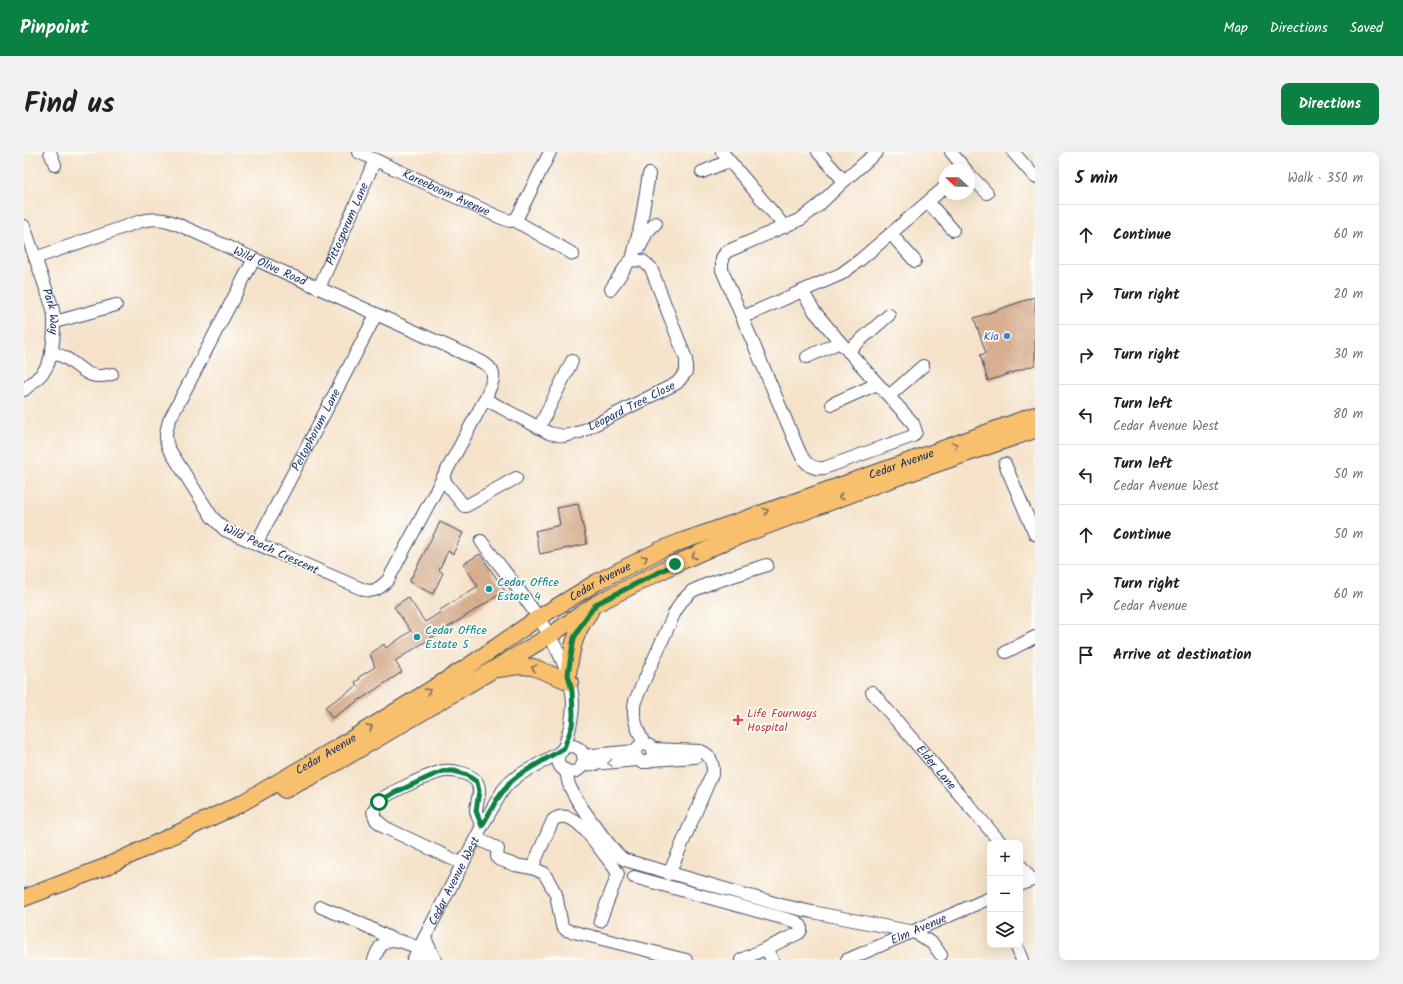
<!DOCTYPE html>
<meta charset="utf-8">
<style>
body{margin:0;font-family:Kalam,sans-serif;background:#f2f2f2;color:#202124}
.controls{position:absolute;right:12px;bottom:12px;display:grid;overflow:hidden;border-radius:8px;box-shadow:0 4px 16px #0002}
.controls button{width:36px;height:36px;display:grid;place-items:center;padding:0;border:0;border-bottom:1px solid #e0e0e0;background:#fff;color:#202124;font:20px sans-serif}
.compass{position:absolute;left:915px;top:12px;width:36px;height:36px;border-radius:50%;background:#fff;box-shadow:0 4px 16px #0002;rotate:292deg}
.stop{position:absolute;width:12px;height:12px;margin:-9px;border:3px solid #0b8043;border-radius:50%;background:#fff}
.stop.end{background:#0b8043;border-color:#fff;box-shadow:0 1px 4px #0008}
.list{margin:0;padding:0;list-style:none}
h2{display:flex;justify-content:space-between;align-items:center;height:52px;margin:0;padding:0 16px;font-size:17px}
h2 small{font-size:13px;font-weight:400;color:#757577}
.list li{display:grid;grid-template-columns:26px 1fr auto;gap:12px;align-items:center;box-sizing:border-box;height:60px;padding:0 16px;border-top:1px solid #e0e0e0}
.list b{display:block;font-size:15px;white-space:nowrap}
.list p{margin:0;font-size:13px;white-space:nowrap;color:#757577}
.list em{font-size:13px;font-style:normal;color:#757577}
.icon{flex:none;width:22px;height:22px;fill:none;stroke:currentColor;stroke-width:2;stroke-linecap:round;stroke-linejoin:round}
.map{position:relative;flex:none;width:1011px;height:808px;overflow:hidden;border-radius:8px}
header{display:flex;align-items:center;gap:24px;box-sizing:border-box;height:56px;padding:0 20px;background:#0b8043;color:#fff}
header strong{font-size:19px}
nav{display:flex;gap:22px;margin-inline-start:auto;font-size:14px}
.intro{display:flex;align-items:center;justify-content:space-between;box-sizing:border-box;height:96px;padding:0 24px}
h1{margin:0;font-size:28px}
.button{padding:10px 18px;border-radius:8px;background:#0b8043;color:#fff;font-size:14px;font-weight:700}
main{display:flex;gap:24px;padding:0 24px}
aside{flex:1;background:#fff;border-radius:8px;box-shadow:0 4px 16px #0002}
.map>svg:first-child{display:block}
</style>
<header>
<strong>Pinpoint</strong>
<nav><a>Map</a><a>Directions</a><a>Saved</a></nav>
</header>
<div class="intro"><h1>Find us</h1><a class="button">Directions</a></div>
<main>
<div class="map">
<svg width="1011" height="808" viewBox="0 0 1011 808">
<defs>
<pattern id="building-back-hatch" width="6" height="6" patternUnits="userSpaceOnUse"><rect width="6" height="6" fill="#dbb293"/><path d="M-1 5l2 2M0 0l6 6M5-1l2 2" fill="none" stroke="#bb9981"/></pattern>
</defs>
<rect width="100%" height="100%" fill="#fdfcf7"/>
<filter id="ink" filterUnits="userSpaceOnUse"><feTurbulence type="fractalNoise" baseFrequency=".025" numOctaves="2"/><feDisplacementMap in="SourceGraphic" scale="8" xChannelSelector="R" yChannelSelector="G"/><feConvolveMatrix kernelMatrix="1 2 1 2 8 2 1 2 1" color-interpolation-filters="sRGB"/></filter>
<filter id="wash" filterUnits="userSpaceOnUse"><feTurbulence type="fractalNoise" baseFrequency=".012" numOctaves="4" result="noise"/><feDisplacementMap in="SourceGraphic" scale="16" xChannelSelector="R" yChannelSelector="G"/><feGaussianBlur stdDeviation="0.9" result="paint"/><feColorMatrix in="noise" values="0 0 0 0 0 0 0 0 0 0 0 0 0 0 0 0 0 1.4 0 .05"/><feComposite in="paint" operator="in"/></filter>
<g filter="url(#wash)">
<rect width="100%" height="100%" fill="#f5e2c9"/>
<g id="blocks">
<path fill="url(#building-back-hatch)" d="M1011 145V213L964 229 956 203 962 201 950 166Z
M554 352 563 392 516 402 511 379 536 373 533 356Z
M416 370 439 381 429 402 424 399 415 418 419 421 409 442 385 430Z
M456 402 481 439 371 509 378 520 308 566 301 555 333 534 331 530 336 527 335 525 351 515 346 502 360 492 362 496 387 479 370 455 384 445 401 470 417 460 416 458 454 434 439 412Z"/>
</g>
</g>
<g filter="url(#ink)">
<use href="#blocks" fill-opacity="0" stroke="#3c4a6e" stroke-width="1"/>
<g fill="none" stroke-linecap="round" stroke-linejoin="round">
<g stroke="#3c4a6e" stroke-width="14">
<g id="minor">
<path d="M26 0 31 13"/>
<path id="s1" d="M334 0 475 65 486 69 490 68"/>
<path d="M698 0 761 75"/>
<path d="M794 0 820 29"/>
<path d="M927 0 942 18"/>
<path d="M989 0 1011 25"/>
<path d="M678 20 705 9"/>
<path d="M945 22 963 41"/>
<path d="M904 50 929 78"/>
<path d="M490 68 494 64 526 0"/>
<path d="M490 68 549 102"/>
<path id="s2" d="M0 74 28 154C32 168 30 203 22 216 17 225 7 231 0 238"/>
<path d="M867 82 891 109"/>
<path d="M616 95 623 80 632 71"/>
<path id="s3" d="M11 106 117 69C131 66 140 67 153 72L454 208C477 219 469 228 461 247L364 428C356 436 349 442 338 437L201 378 188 365 145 297C140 287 142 279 145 269L230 107"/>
<path d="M608 108 617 71 625 22"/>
<path id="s4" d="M295 136 351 8"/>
<path d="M778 139 791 160 816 190 889 271 892 280 889 284 800 316C788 318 781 311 776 301L698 118V106L702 100 777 67 794 54 820 29 853 0"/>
<path d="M719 165 817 122 836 108 921 35"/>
<path d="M31 170 92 153"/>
<path d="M824 199 865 163"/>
<path d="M27 200C32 202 37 203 42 206 59 217 65 229 88 222"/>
<path d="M783 205 816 190"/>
<path d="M865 244 899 214"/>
<path id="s5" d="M461 247 525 281 540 284 556 280 653 231 662 220V207L627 116 619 109 608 108 604 111 587 137"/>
<path d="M808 252 853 232"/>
<path d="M515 276 548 209"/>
<path d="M981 312 1011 382"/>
<path d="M418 326 440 354H442L492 326"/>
<path d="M457 389C489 431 547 497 549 551 549 567 545 581 540 596"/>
<path id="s6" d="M232 392 352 163"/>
<path d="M982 500 1011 485"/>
<path id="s7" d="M848 540 977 691"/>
<path d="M620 592C614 578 607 565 611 549L650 462 657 450 668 439 684 432 743 413"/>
<circle cx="547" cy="607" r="13"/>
<path d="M629 597 676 599C686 602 689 610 689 620L645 722"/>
<path d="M559 604 611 599C616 591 623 590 629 597V605L624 610H617L612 605 611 599"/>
<path d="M628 608 671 605"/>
<path d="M558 613 613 608"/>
<path d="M542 618C543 625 544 633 548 639 554 652 591 703 601 708L757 753 788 760 890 780 909 792 917 803"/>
<path d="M452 686 473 696 474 697 473 704 474 707 491 713 508 716 520 721 532 742 538 774 542 778 662 808"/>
<path d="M439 712 362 676 352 668 349 660C351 657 353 652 355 649 364 641 408 621 420 619 430 618 445 621 452 629 459 638 452 650 452 659 453 664 456 669 458 674"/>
<path d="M996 713 1008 728"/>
<path d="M508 716 529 668C548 654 569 688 579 701 584 708 590 714 594 722L576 769"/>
<path d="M610 725 773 770 777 774V778L775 781 717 808"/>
<path d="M996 733 1011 727"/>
<path d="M297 755 336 771 368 787"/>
<path d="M401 786 411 808"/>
<path d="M992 793 998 808"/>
<path d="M742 796 748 808"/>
<path d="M350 808C359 779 374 788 395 796L399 808"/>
<path id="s8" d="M389 808 458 674 479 638 485 631 495 623 538 599"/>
<path id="s9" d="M823 808 966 746"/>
</g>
</g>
<g stroke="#3c4a6e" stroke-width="18">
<g id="major">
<path d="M475 517 495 514 509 515 546 530"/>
<path d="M544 522C548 495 550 482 566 460"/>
<path d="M261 638 300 618 397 561 525 484 572 452 651 412 705 388 854 332 1011 278"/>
<path id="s10" d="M0 746 81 715 216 652 316 594 443 515 514 466 573 430 636 398 656 390 883 310 1011 263"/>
</g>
</g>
<use href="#minor" stroke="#fff" stroke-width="12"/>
<use href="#major" stroke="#f8bf6c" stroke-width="16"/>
</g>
<defs><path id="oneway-chevron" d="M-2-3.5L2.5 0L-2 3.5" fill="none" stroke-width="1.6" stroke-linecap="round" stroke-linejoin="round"/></defs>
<g stroke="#7e7064">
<use href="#oneway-chevron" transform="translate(931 293) rotate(-20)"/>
<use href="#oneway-chevron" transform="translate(817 345) rotate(159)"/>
<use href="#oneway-chevron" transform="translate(742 359) rotate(-19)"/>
<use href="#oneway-chevron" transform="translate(670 404) rotate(156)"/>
<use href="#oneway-chevron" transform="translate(621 406) rotate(-27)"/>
<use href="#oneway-chevron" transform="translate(510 516) rotate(-165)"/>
<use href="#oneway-chevron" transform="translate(404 539) rotate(-32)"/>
<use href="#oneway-chevron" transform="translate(346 575) rotate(-32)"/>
</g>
<use stroke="#8d97ae" href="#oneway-chevron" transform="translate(586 611) rotate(175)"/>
</g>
<g fill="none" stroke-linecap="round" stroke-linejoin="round" filter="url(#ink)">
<path stroke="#0b8043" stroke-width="5" d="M355 650 370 641 407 624 420 619H430L443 623 453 630 455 639 452 659 458 674 472 649 485 631 495 623 540 596 548 574 549 563 548 539 544 522 550 486 559 470 572 452 651 412"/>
</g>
<circle fill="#3f7fe0" stroke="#fdfcf7" stroke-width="1.5" cx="983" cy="184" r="4"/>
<g fill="#0f9aa8" stroke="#fdfcf7" stroke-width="1.5">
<circle cx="465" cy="437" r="4"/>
<circle cx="393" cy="485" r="4"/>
</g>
<path fill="#e0444e" stroke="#fdfcf7" stroke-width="1.5" d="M712 562h4v4h4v4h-4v4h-4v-4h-4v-4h4z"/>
<g text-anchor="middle" stroke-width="3.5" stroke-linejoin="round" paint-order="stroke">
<g font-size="12" fill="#1b2f5e" stroke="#fdfcf7">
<text dy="4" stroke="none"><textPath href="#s1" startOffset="97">Kareeboom Avenue</textPath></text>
<text dy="4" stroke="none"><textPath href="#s4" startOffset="70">Pittosporum Lane</textPath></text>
<text dy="4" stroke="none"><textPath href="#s3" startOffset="251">Wild Olive Road</textPath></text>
<text dy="4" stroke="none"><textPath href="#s2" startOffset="90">Park Way</textPath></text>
<text dy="4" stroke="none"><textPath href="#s5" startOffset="162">Leopard Tree Close</textPath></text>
<text dy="4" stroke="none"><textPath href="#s6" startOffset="129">Peltophorum Lane</textPath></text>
<text dy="4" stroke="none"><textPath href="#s10" startOffset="983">Cedar Avenue</textPath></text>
<text transform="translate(247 397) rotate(25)" y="4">Wild Peach Crescent</text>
<text dy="4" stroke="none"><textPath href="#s10" startOffset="659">Cedar Avenue</textPath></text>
<text dy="4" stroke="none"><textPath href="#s10" startOffset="335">Cedar Avenue</textPath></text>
<text dy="4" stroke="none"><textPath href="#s7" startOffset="99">Elder Lane</textPath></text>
<text dy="4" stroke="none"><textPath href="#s8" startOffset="89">Cedar Avenue West</textPath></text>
<text dy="4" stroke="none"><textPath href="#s9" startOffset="78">Elm Avenue</textPath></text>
</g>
<g font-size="12" fill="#366cbe" stroke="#fdfcf7" text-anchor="end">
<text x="975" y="188">Kia</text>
</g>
<g font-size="12" fill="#0d838f" stroke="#fdfcf7" text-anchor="start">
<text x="473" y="434">Cedar Office<tspan x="473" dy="14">Estate 4</tspan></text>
<text x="401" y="482">Cedar Office<tspan x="401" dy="14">Estate 5</tspan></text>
</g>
<g font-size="12" fill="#be3a42" stroke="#fdfcf7" text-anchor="start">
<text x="723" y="565">Life Fourways<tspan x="723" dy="14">Hospital</tspan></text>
</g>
</g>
</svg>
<div class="controls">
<button>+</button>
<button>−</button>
<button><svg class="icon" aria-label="layers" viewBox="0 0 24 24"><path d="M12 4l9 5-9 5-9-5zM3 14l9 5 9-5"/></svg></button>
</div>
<svg class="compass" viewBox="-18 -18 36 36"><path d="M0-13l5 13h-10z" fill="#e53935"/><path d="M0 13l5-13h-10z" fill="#757577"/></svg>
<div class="stop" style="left:355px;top:650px"></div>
<div class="stop end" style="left:651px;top:412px"></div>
</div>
<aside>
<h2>5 min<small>Walk · 350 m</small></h2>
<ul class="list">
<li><svg class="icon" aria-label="ahead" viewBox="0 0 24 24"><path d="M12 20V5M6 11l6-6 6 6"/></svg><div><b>Continue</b></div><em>60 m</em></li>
<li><svg class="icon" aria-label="right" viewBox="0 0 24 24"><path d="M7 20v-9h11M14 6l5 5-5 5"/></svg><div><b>Turn right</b></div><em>20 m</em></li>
<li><svg class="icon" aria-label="right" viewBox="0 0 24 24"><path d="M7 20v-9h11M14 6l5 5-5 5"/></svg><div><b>Turn right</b></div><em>30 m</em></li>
<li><svg class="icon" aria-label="left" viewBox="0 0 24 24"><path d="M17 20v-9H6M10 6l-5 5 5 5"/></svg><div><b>Turn left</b><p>Cedar Avenue West</p></div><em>80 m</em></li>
<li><svg class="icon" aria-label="left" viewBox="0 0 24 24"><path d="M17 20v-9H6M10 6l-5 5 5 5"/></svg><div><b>Turn left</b><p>Cedar Avenue West</p></div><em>50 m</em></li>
<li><svg class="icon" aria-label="ahead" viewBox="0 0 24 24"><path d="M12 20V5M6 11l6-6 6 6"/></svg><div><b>Continue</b></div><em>50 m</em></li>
<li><svg class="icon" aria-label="right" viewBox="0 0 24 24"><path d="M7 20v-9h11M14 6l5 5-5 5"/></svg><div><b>Turn right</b><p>Cedar Avenue</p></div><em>60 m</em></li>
<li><svg class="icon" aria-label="arrive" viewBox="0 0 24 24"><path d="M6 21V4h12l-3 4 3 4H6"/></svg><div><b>Arrive at destination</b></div></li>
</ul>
</aside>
</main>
